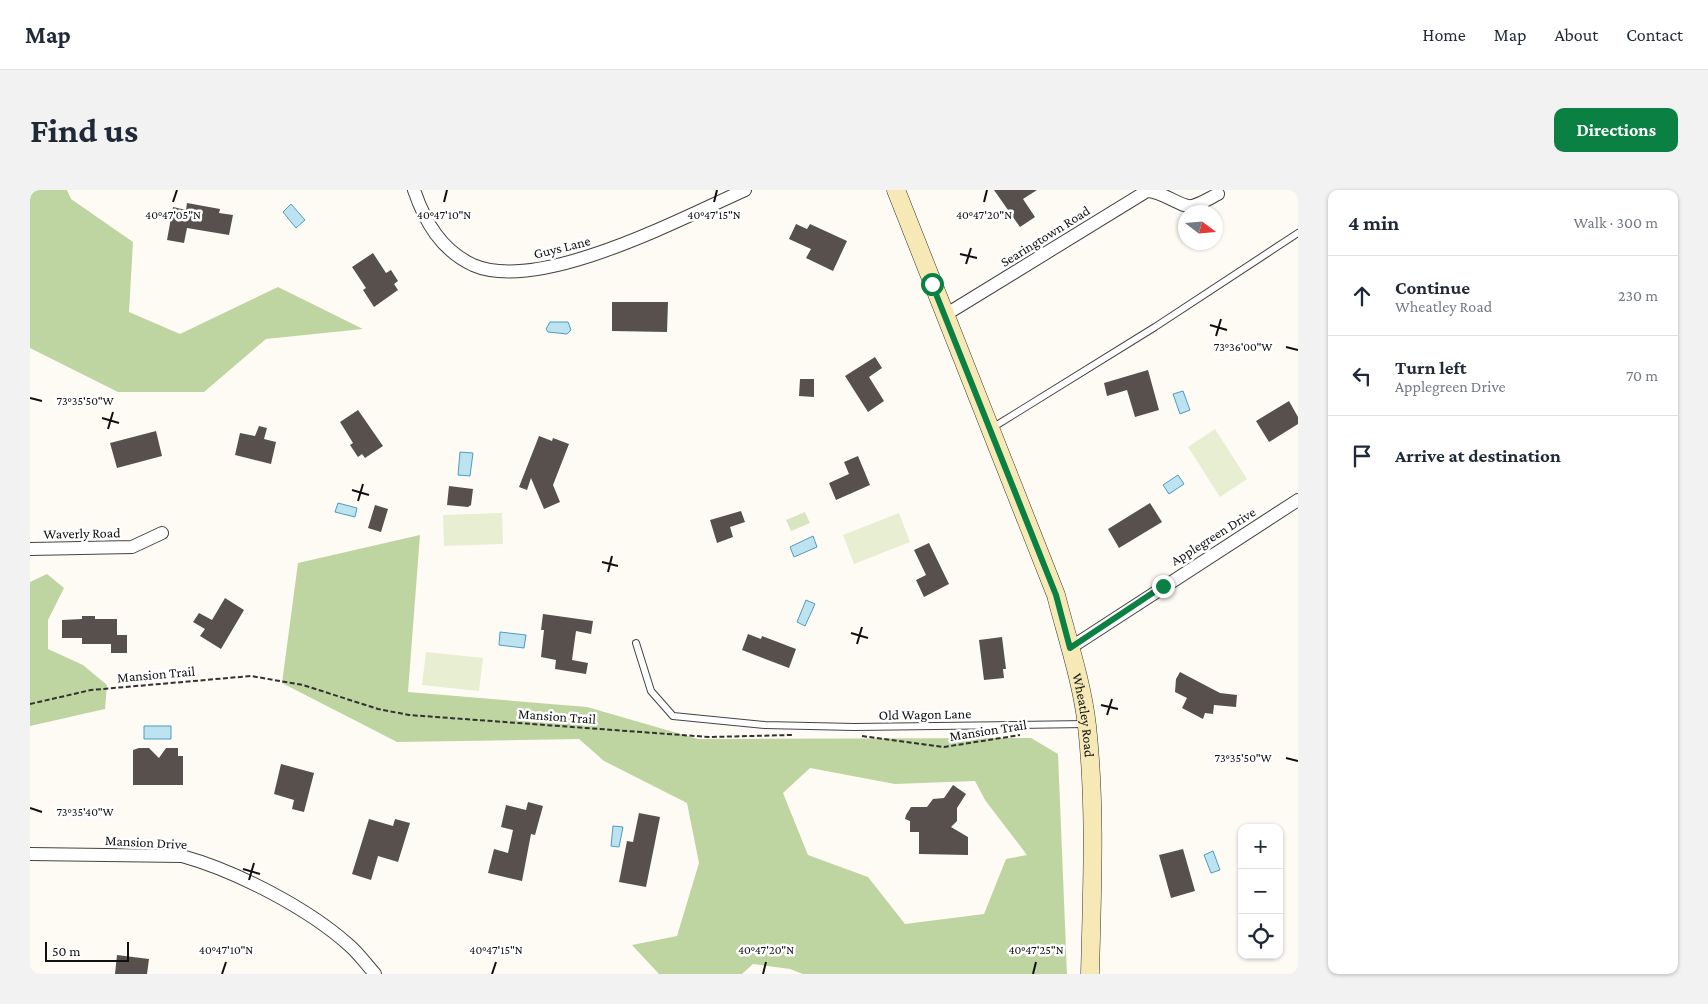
<!DOCTYPE html>
<meta charset="utf-8">
<style>
body{margin:0;font-family:"Crimson Pro",serif;background:#f2f2f3;color:#1f2937}
.controls{position:absolute;right:15px;bottom:15px;display:grid;overflow:hidden;border-radius:10px;box-shadow:0 1px 4px #0004}
.controls button{width:45px;height:45px;display:grid;place-items:center;padding:0;border:0;border-bottom:1px solid #e0e1e3;background:#fff;color:#1f2937;font:25px sans-serif}
.compass{position:absolute;left:1148px;top:15px;width:45px;height:45px;border-radius:50%;background:#fff;box-shadow:0 1px 4px #0004;rotate:106deg}
.scale{position:absolute;left:15px;bottom:12px;width:84px;box-sizing:border-box;padding-left:5px;border:2px solid #101010;border-top:0;font-size:14px;line-height:18px;white-space:nowrap;color:#101010;-webkit-text-stroke:4px #fff;paint-order:stroke}
.stop{position:absolute;width:15px;height:15px;margin:-11px;border:4px solid #0b8043;border-radius:50%;background:#fff}
.stop.end{background:#0b8043;border-color:#fff;box-shadow:0 1px 5px #0008}
.list{margin:0;padding:0;list-style:none}
h2{display:flex;justify-content:space-between;align-items:center;height:65px;margin:0;padding:0 20px;font-size:21px}
h2 small{font-size:16px;font-weight:400;color:#747a83}
.list li{display:grid;grid-template-columns:32px 1fr auto;gap:15px;align-items:center;box-sizing:border-box;height:80px;padding:0 20px;border-top:1px solid #e0e1e3}
.list b{display:block;font-size:19px;white-space:nowrap}
.list p{margin:0;font-size:16px;white-space:nowrap;color:#747a83}
.list em{font-size:16px;font-style:normal;color:#747a83}
.icon{flex:none;width:28px;height:28px;fill:none;stroke:currentColor;stroke-width:2;stroke-linecap:round;stroke-linejoin:round}
.map{position:relative;flex:none;width:1268px;height:784px;overflow:hidden;border-radius:10px}
header{display:flex;align-items:center;gap:30px;box-sizing:border-box;height:70px;padding:0 25px;background:#fff;border-bottom:1px solid #e0e1e3}
header strong{font-size:24px}
nav{display:flex;gap:28px;margin-inline-start:auto;font-size:18px}
.intro{display:flex;align-items:center;justify-content:space-between;box-sizing:border-box;height:120px;padding:0 30px}
h1{margin:0;font-size:35px}
.button{padding:12px 22px;border-radius:10px;background:#0b8043;color:#fff;font-size:18px;font-weight:700}
main{display:flex;gap:30px;padding:0 30px}
aside{flex:1;background:#fff;border-radius:10px;box-shadow:0 1px 4px #0004}
.map>svg:first-child{display:block}
</style>
<header>
<strong>Map</strong>
<nav><a>Home</a><a>Map</a><a>About</a><a>Contact</a></nav>
</header>
<div class="intro"><h1>Find us</h1><a class="button">Directions</a></div>
<main>
<div class="map">
<svg width="1268" height="784" viewBox="0 0 1268 784">
<rect width="100%" height="100%" fill="#fefbf4"/>
<path fill="#d7e6c0" d="M775 322 780 333 761 341 756 330Z"/>
<path fill="#bed5a1" fill-rule="evenodd" d="M0 0H37L41 9 103 52 99 122 150 144 248 97 333 139 236 149 174 202H88L0 158Z
M390 345 378 502 557 517 668 549 1001 548 1028 564 1037 784H773L760 779 723 774 712 784H629L602 755 647 746 669 673 657 613 574 571 549 549 367 552 252 493 268 373ZM780 578 865 594 945 591 955 610 997 665 976 669 954 724 875 734 838 687 778 665 753 603Z
M17 384 34 398 18 430V459L53 475 77 495 75 519 0 536V392Z"/>
<path fill="#e7eed1" d="M1185 239 1217 289 1190 307 1158 257Z
M472 323 473 354 414 356 413 325Z
M869 323 880 352 824 374 813 345Z
M396 462 453 468 449 501 392 495Z"/>
<path fill="#bde2f0" stroke="#4b9ec0" d="M261 14 275 30 266 38 253 22Z
M520 132H538L541 140 537 144 518 142 516 139Z
M1153 201 1160 220 1150 224 1143 204Z
M430 262 443 263 440 286 428 285Z
M1148 285 1154 294 1139 304 1133 295Z
M308 313 327 318 325 327 305 322Z
M783 346 787 357 764 367 760 357Z
M776 410 785 414 775 436 767 432Z
M470 442 496 445 494 458 469 455Z
M114 536H141V549H114Z
M583 636 593 637 589 657 581 656Z
M1183 661 1190 680 1181 683 1174 665Z"/>
<path fill="#57504d" d="M964 0H1007L993 9 1005 27 990 37Z
M157 13 190 19 189 23 203 25 199 45 157 38 154 53 137 50 143 17 156 20Z
M766 34 777 39 780 34 817 51 803 81 776 68 781 59 759 49Z
M343 63 356 83 361 80 368 91 364 94 368 100 344 117 333 100 336 98 322 77Z
M582 112H638L637 142 582 141Z
M845 167 852 178 839 187 854 211 838 222 815 186Z
M1118 180 1129 220 1105 227 1097 200 1077 206 1074 193Z
M770 189H784V207L769 206Z
M1259 211 1268 227V234L1239 252 1226 231Z
M328 220 353 256 335 268 332 264 328 267 320 255 323 253 310 232Z
M229 236 237 238 234 249 246 252 241 274 205 265 210 243 225 246Z
M126 241 132 266 87 278 80 253Z
M509 246 522 251 523 248 539 254 523 295 530 312 514 319 501 288 497 300 489 297Z
M828 266 840 295 806 310 799 293 819 284 814 272Z
M419 296 443 299 441 315 438 317 417 315Z
M1120 313 1132 332 1089 358 1078 339Z
M345 315 358 319 351 342 338 338Z
M711 321 715 332 700 337 703 347 687 353 680 330Z
M899 353 919 394 894 407 886 390 896 385 884 360Z
M195 408 214 420 191 459 170 446 175 439 163 432 169 423 182 430Z
M513 424 563 431 561 444 546 441 542 470 558 473 556 484 525 479 526 470 511 467 514 440H511Z
M52 426H65V429H87V445H97V463H81V454H52V448H32V430L52 429Z
M718 444 731 449 732 446 766 459 759 478 712 460Z
M972 447 976 479H973L974 488 954 490 949 450Z
M1150 482 1190 503 1207 505 1206 517 1184 515 1183 524 1175 523 1173 529 1152 518 1157 508 1145 502 1146 489Z
M109 558H119L129 568 136 558H148V566H153V595H103V560Z
M251 574 284 583 274 622 262 619 264 610 244 604Z
M923 595 936 604 927 618V631L921 637 938 647V665L889 664V642H880V631L875 629 876 625 881 617H897L903 609 914 608Z
M498 612 513 616 505 645 501 644 492 691 458 683 464 659 478 663 483 640 471 637 476 615 496 620Z
M609 623 630 627 616 697 589 692 597 651 603 652Z
M339 629 363 636 365 629 380 633 368 672 348 666 341 690 322 684Z
M1153 659 1165 701 1141 708 1129 665Z
M87 765 119 769 117 784H85Z"/>
<g fill="none" stroke-linecap="round" stroke-linejoin="round">
<g stroke="#434343" stroke-width="8">
<path id="lane" d="M962 238 1125 137 1268 43
M606 453 621 501 643 526 735 535 824 537 1056 534"/>
</g>
<g stroke="#434343" stroke-width="14">
<path id="street" d="M384 0C395 32 411 60 443 75 509 104 652 28 715 0
M915 125 1117 1C1133 1 1151 18 1162 16 1171 14 1180 8 1188 4
M0 359 102 357 132 343
M1040 458 1268 310
M0 664 152 666C206 681 278 718 320 756 329 764 337 775 345 784"/>
</g>
<g stroke="#323232" stroke-width="19">
<g id="secondary">
<path id="s1" d="M866 0 1026 405C1037 448 1052 492 1057 536 1066 618 1062 702 1060 784"/>
</g>
</g>
<path stroke="#323232" stroke-width="2" stroke-dasharray="5 2.5" stroke-linecap="butt" d="M0 514 61 500 221 486 273 495 348 519 379 525 679 547 762 545
M832 546 914 557 990 545"/>
<use href="#lane" stroke="#fff" stroke-width="6"/>
<use href="#street" stroke="#fff" stroke-width="12"/>
<use href="#secondary" stroke="#f7e9b6" stroke-width="18"/>
</g>
<g fill="none" stroke-linecap="round" stroke-linejoin="round">
<path stroke="#0b8043" stroke-width="6" d="M902 94 1026 405 1040 458 1133 396"/>
</g>
<path fill="none" stroke="#101010" stroke-width="2" d="M143 12 147 0M414 12 417 0M684 12 687 0M954 12 957 0M930 64 947 68M936 74 941 58M1180 135 1197 140M1186 146 1191 129M1256 157 1268 160M0 208 12 211M72 228 89 233M78 239 83 222M322 300 339 305M328 311 333 294M572 372 588 376M578 382 582 366M821 443 838 448M827 454 832 437M1071 515 1088 519M1077 525 1082 509M1256 568 1268 571M0 618 12 622M213 679 230 684M219 690 224 673M192 784 196 772M462 784 466 772M733 784 736 772M1003 784 1006 772"/>
<g text-anchor="middle" stroke-width="5" stroke-linejoin="round" paint-order="stroke">
<g font-size="14" fill="#101010" stroke="#fff">
<text transform="translate(1015 46) rotate(-32)" y="5">Searingtown Road</text>
<text transform="translate(532 57) rotate(-14)" y="5">Guys Lane</text>
<text transform="translate(52 343) rotate(-1)" y="5">Waverly Road</text>
<text transform="translate(1183 346) rotate(-32)" y="5">Applegreen Drive</text>
<text transform="translate(126 484) rotate(-5)" y="5">Mansion Trail</text>
<text transform="translate(895 524) rotate(-1)" y="5">Old Wagon Lane</text>
<text transform="translate(527 526) rotate(4)" y="5">Mansion Trail</text>
<text dy="5" stroke="none"><textPath href="#s1" startOffset="559">Wheatley Road</textPath></text>
<text transform="translate(958 540) rotate(-9)" y="5">Mansion Trail</text>
<text transform="translate(116 652) rotate(3)" y="5">Mansion Drive</text>
</g>
</g>
<g font-size="12" text-anchor="middle" fill="#101010" stroke="#fff" stroke-width="5" stroke-linejoin="round" paint-order="stroke">
<text x="143" y="29">40°47'05"N</text>
<text x="414" y="29">40°47'10"N</text>
<text x="684" y="29">40°47'15"N</text>
<text x="954" y="29">40°47'20"N</text>
<text x="1213" y="161">73°36'00"W</text>
<text x="55" y="215">73°35'50"W</text>
<text x="1213" y="572">73°35'50"W</text>
<text x="55" y="626">73°35'40"W</text>
<text x="196" y="764">40°47'10"N</text>
<text x="466" y="764">40°47'15"N</text>
<text x="736" y="764">40°47'20"N</text>
<text x="1006" y="764">40°47'25"N</text>
</g>
</svg>
<div class="controls">
<button>+</button>
<button>−</button>
<button><svg class="icon" aria-label="locate" viewBox="0 0 24 24"><circle cx="12" cy="12" r="6"/><path d="M12 2v4M12 18v4M2 12h4M18 12h4"/></svg></button>
</div>
<svg class="compass" viewBox="-18 -18 36 36"><path d="M0-13l5 13h-10z" fill="#e53935"/><path d="M0 13l5-13h-10z" fill="#747a83"/></svg>
<div class="scale">50 m</div>
<div class="stop" style="left:902px;top:94px"></div>
<div class="stop end" style="left:1133px;top:396px"></div>
</div>
<aside>
<h2>4 min<small>Walk · 300 m</small></h2>
<ul class="list">
<li><svg class="icon" aria-label="ahead" viewBox="0 0 24 24"><path d="M12 20V5M6 11l6-6 6 6"/></svg><div><b>Continue</b><p>Wheatley Road</p></div><em>230 m</em></li>
<li><svg class="icon" aria-label="left" viewBox="0 0 24 24"><path d="M17 20v-9H6M10 6l-5 5 5 5"/></svg><div><b>Turn left</b><p>Applegreen Drive</p></div><em>70 m</em></li>
<li><svg class="icon" aria-label="arrive" viewBox="0 0 24 24"><path d="M6 21V4h12l-3 4 3 4H6"/></svg><div><b>Arrive at destination</b></div></li>
</ul>
</aside>
</main>
